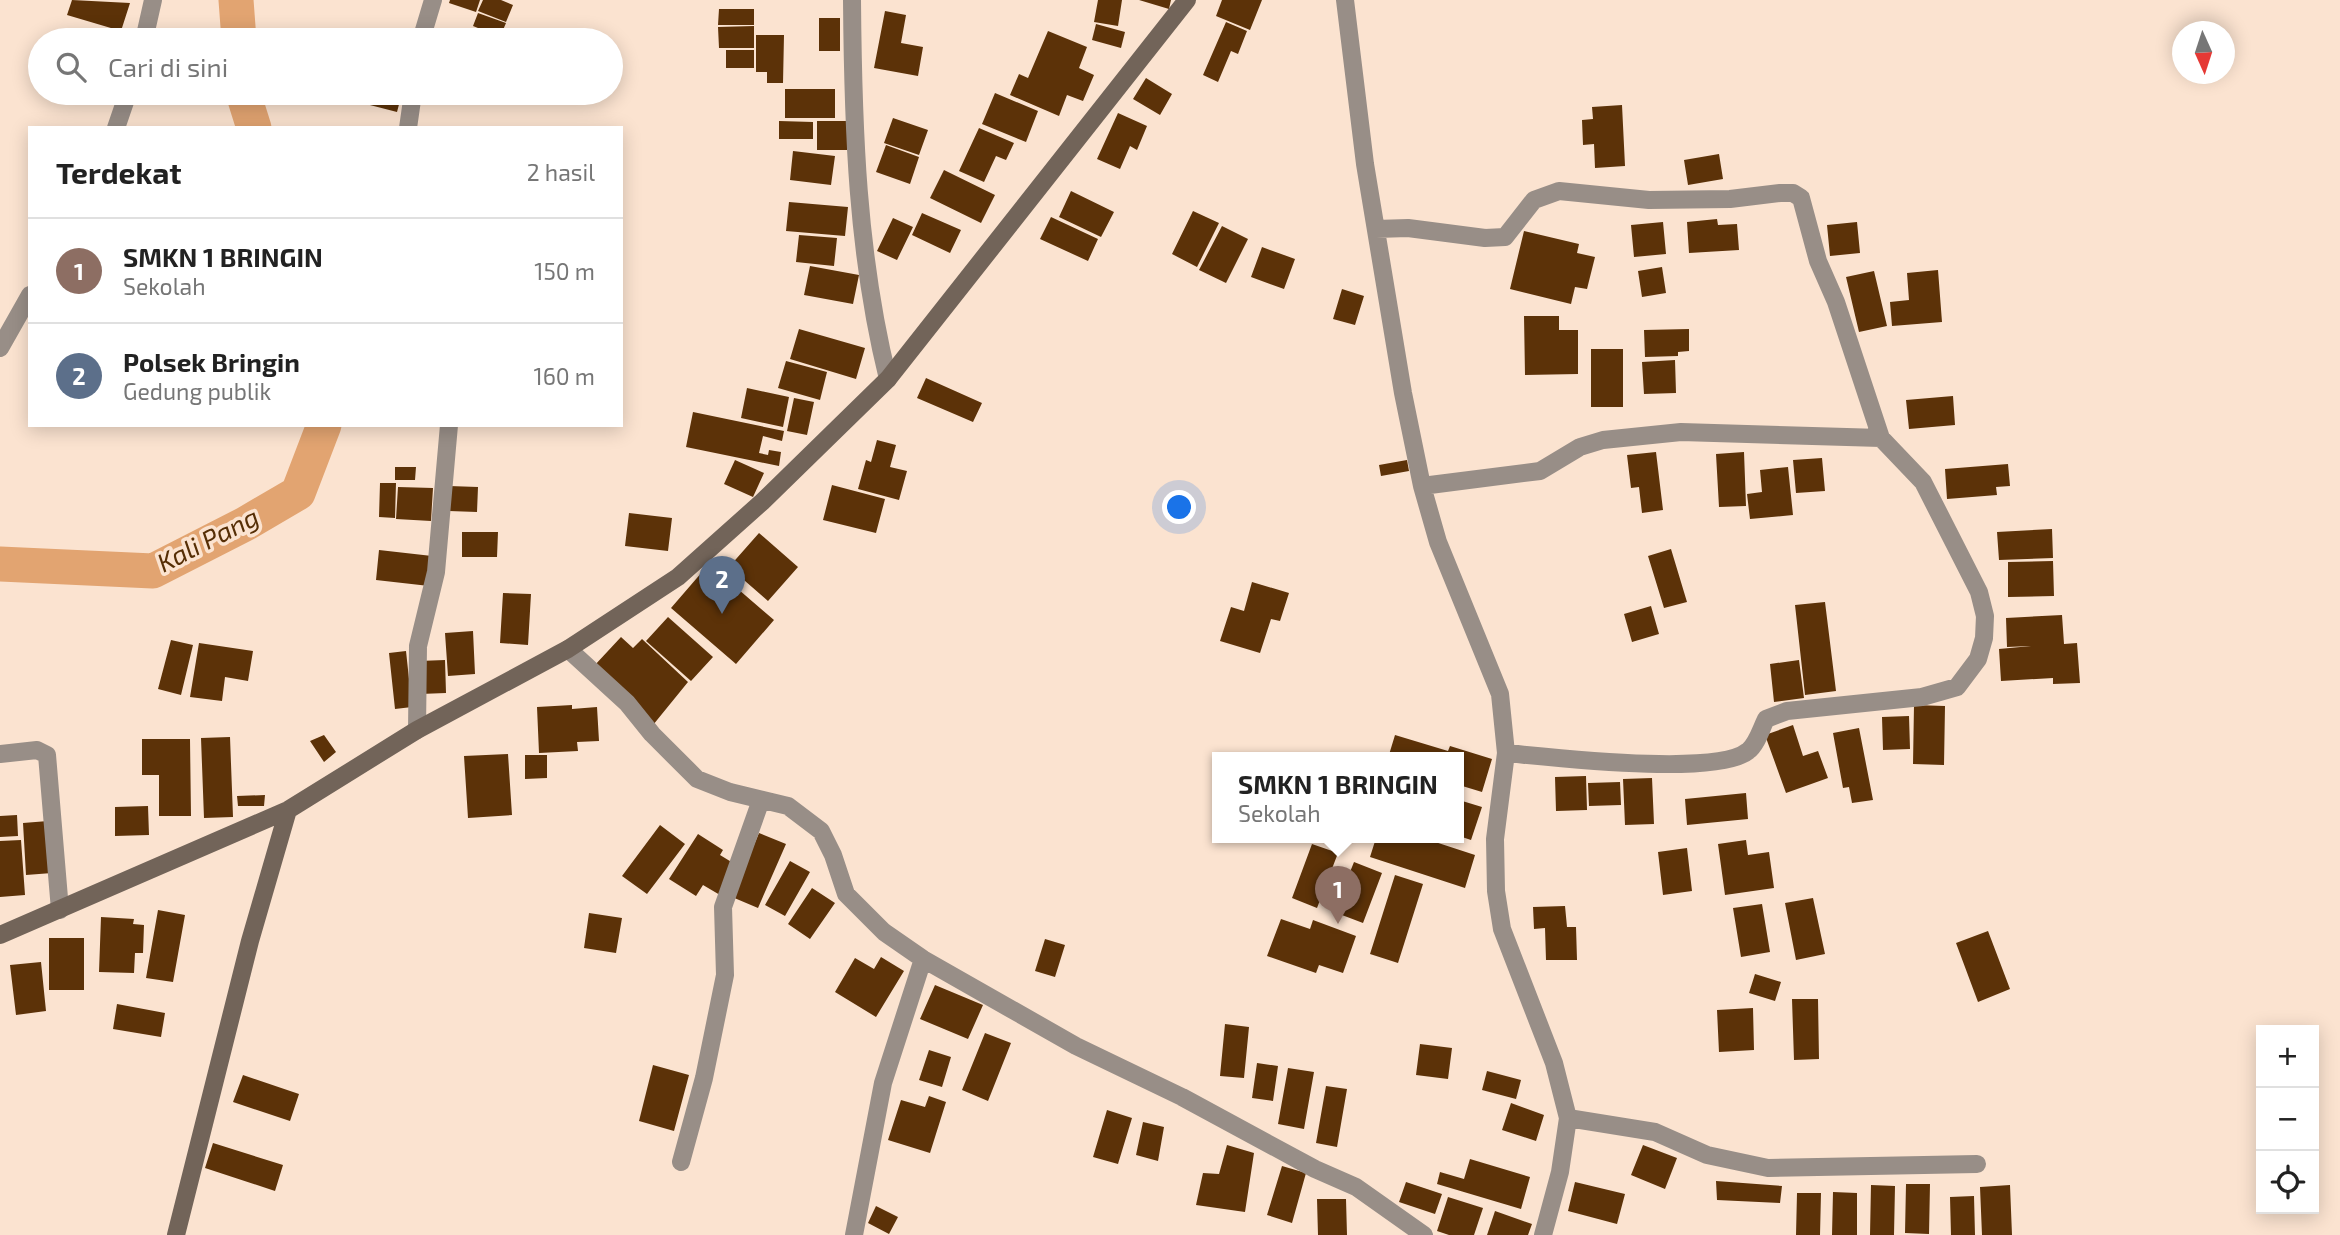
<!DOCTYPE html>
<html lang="id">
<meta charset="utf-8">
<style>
body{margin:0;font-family:"Exo 2",sans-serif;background:#f2f2f2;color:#222}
.controls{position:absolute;right:21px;bottom:21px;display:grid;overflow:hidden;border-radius:0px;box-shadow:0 4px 18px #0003}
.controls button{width:63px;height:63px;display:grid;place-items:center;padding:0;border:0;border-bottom:2px solid #e0e0e0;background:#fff;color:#222;font:35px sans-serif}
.compass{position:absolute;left:2172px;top:21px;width:63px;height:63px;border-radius:50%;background:#fff;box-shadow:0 4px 18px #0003;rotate:177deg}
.you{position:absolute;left:1180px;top:508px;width:24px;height:24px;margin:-18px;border:5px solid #fff;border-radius:50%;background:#1a73e8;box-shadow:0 0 0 10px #1a73e833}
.badge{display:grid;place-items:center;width:46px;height:46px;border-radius:50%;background:#4e68dd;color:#fff;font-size:23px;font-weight:700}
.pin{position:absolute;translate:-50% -58px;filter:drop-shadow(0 2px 4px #0008)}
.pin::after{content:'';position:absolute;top:37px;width:24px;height:21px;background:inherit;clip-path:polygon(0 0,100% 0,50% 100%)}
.popup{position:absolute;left:1212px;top:752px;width:252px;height:91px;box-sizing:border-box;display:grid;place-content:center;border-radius:0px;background:#fff;filter:drop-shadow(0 2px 5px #0005);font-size:23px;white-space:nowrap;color:#767676}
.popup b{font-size:26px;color:#222}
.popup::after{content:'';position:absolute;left:50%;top:100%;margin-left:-14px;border:14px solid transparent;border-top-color:#fff}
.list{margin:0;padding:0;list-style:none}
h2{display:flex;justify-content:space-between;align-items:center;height:91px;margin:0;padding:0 28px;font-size:30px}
h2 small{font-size:23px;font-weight:400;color:#767676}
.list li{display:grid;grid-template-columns:46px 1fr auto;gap:21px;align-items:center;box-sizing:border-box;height:105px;padding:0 28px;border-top:2px solid #e0e0e0}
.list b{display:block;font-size:26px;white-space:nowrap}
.list p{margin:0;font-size:23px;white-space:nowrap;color:#767676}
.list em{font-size:23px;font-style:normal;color:#767676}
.icon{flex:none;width:38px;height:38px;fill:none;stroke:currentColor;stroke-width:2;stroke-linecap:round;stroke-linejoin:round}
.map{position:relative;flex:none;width:2340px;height:1235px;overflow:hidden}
.search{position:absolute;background:#fff;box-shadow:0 4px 18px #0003;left:28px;top:28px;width:595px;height:77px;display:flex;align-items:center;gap:18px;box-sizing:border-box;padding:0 24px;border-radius:38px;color:#767676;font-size:26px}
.panel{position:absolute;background:#fff;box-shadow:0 4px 18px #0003;left:28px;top:126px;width:595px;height:301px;border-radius:0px}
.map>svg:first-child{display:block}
</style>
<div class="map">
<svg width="2340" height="1235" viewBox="0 0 2340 1235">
<rect width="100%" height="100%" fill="#fbe3d0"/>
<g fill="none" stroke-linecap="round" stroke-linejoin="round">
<path stroke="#e2a471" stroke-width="35" d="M236 0 239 40
M243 93 254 128
M0 564 153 571 245 524 298 493 324 425"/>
</g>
<path fill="#5c3208" d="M72 0 130 3 121 31 67 15Z
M450 0H480L476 12 449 3Z
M483 0H501L513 5 506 22 478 11Z
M1098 0H1122L1118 26 1094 22Z
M1139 0H1171L1169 9Z
M1222 0H1262L1250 30 1216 16Z
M719 9H754V25H718Z
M885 11 906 15 901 43 923 47 918 76 874 68Z
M478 13 506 23 500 37 473 26Z
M819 18H840V51H819Z
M1226 22 1247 31 1238 54 1231 51 1218 82 1203 75Z
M1096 24 1125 32 1121 48 1092 40Z
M754 26V48H719L718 27Z
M1048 31 1087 47 1079 68 1094 75 1083 101 1067 95 1059 116 1010 95 1019 74 1028 78Z
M756 35H784L783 83H767V72H756Z
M726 50H754V68H726Z
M1146 78 1172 94 1160 115 1133 99Z
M785 89H835V118H785Z
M336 93H402L397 112 335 96Z
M995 93 1038 111 1026 142 982 124Z
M1622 105 1625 166 1595 168 1594 144 1583 145 1582 120 1593 119 1592 107Z
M1118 113 1147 126 1137 150 1130 146 1120 169 1097 159Z
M893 118 928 130 919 155 884 143Z
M779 121 813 122V139H779Z
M817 121H847V150H817Z
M979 128 1014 143 1006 160 996 156 984 182 959 171Z
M886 145 919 157 910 184 876 172Z
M793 151 835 156 831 185 790 180Z
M1719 154 1723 179 1688 185 1684 160Z
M944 170 995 195 981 223 930 198Z
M1071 191 1114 212 1101 237 1059 217Z
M789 202 848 207 845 236 786 231Z
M1193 211 1219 223 1197 267 1172 254Z
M922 213 961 230 950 253 912 235Z
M1051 217 1098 239 1088 261 1040 239Z
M893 218 913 227 897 260 877 251Z
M1717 219 1718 225 1737 224 1739 250 1689 253 1687 222Z
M1663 222 1666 254 1634 257 1631 225Z
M1857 222 1860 253 1830 256 1827 225Z
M1222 226 1248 239 1226 283 1199 270Z
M1524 231 1579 244 1577 253 1595 257 1587 289 1575 287 1571 304 1510 289Z
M799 235 837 238 834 266 796 262Z
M1262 247 1295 259 1284 289 1251 277Z
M810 266 859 275 853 304 804 295Z
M1662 267 1666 293 1642 297 1638 271Z
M1938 270 1942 322 1892 326 1890 302 1909 300 1907 273Z
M1874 271 1887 326 1859 332 1846 277Z
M1342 289 1364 296 1355 325 1333 319Z
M1524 316H1559V330H1578V374L1525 375Z
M799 329 865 348 856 379 790 359Z
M1689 329V351L1678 352V356L1645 357 1644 330Z
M1591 349H1623V407H1591Z
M1675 360 1676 393 1644 394 1642 362Z
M786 361 827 372 820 400 778 388Z
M926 378 982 403 973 422 917 398Z
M747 388 789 397 783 427 741 418Z
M1953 396 1955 425 1909 429 1906 400Z
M794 398 814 402 807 435 787 431Z
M693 412 784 431 782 441 763 436 759 453 768 455 769 450 781 452 779 466 686 447Z
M877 440 896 445 890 467 907 471 899 500 858 489 866 460 871 462Z
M1656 452 1663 510 1642 513 1639 487 1631 488 1627 455Z
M1744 452 1746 506 1719 507 1716 454Z
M1822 458 1825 491 1796 493 1793 460Z
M735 460 764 473 753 497 724 484Z
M1407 460 1409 471 1381 476 1379 465Z
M2008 464 2010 486 1996 487 1997 495 1947 499 1945 469Z
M395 467H416L415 480H395Z
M1788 467 1793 515 1750 519 1747 494 1762 492 1760 470Z
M380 483H396L395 518 379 517Z
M832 485 885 499 876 533 823 520Z
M449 486 478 487 477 512 449 511Z
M398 487 433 488 431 521 396 519Z
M629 513 672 518 668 551 625 546Z
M2052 529 2053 558 1999 560 1997 532Z
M462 532H498L497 557H462Z
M759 533 798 567 768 601 729 567Z
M1671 549 1687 602 1664 608 1648 556Z
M379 550 432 556 429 586 376 580Z
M2053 561 2054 596 2008 597V562Z
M709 564 774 620 736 664 671 608Z
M1252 582 1289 593 1280 621 1271 619 1260 653 1220 641 1231 607 1244 611Z
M503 593 531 594 528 645 500 643Z
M1825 602 1836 691 1805 695 1795 605Z
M1651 606 1659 634 1632 642 1624 614Z
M2062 615 2064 644 2077 643 2080 683 2053 684V678L2001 681 1999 649 2031 646 2007 647 2006 618Z
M668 617 713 657 691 681 646 641Z
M473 631 475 674 448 676 445 633Z
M621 637 633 648 642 639 688 682 653 725 594 666Z
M171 640 193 645 181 695 158 689Z
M199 643 253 651 248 681 225 677 222 701 190 697Z
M406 651 412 707 395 709 389 653Z
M445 660 446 693 420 694 419 661Z
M1799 660 1804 698 1774 702 1770 664Z
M572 705V709L597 707 599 741 577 742 578 751 539 753 537 707Z
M1914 705 1945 706 1944 765 1913 764Z
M1909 716 1910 749 1883 750 1882 717Z
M1793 725 1803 756 1818 751 1828 778 1786 793 1765 735Z
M1859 728 1873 800 1852 803 1849 787 1843 788 1833 733Z
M324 735 336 752 324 762 310 741Z
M1395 735 1448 751 1450 746 1492 759 1482 792 1459 785V758H1388Z
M230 737 233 817 204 818 201 738Z
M142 739H190L191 816H159V775H142Z
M508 754 512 815 468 818 464 756Z
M525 755H547V778L525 779Z
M1586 776 1587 810 1556 811 1555 777Z
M1652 778 1654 824 1625 825 1623 779Z
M1620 782 1621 805 1589 806 1588 783Z
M1746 793 1748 819 1687 825 1685 799Z
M265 795 264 806H238L237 796Z
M1459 800 1482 807 1471 840 1459 836Z
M148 806 149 835 115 836V807Z
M17 815 18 836 0 837V816Z
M48 821 52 873 26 875 23 823Z
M660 825 685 844 647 894 622 876Z
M759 833 786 844 758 908 732 897Z
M698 834 723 850 720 855 738 866 720 895 703 885 696 896 669 879Z
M1376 838H1423L1475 855 1465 888 1370 857Z
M21 840 25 895 0 897V841Z
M1746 840 1748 855 1769 852 1774 888 1725 895 1718 844Z
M1312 844 1338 853 1317 908 1292 898Z
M1687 848 1692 891 1663 895 1658 852Z
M790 861 810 872 785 916 765 905Z
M1354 862 1382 873 1363 923 1334 912Z
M1395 875 1423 884 1398 963 1370 954Z
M812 888 835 903 810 939 788 924Z
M1813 898 1825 954 1796 960 1785 903Z
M1762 904 1770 952 1741 957 1733 908Z
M1565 906 1567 927H1576L1577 960H1546L1545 928 1534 929 1533 907Z
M158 910 185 915 173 982 146 978Z
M589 913 622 918 616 953 584 948Z
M101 917 134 919 133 924 144 925 143 953H135L134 973 99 972Z
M1281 919 1310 929 1313 920 1356 936 1343 973 1319 965 1316 973 1267 956Z
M1988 931 2010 989 1978 1002 1956 943Z
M49 938H84V990H49Z
M1045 939 1065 945 1055 977 1035 971Z
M881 957 904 971 876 1017 835 992 855 958 874 969Z
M41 962 46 1011 16 1015 10 965Z
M1755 974 1781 982 1775 1001 1749 993Z
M935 985 983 1005 968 1039 920 1019Z
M1792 999H1818L1819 1059 1794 1060Z
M117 1004 165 1013 161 1037 113 1029Z
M1753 1008 1754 1050 1719 1052 1717 1010Z
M1225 1024 1249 1027 1244 1078 1220 1076Z
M985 1033 1011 1043 988 1101 962 1090Z
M1420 1044 1452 1048 1448 1079 1416 1075Z
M929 1050 951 1057 942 1087 919 1080Z
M1257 1063 1278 1066 1273 1101 1252 1098Z
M653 1065 689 1075 674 1131 639 1121Z
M1288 1068 1314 1072 1304 1129 1278 1124Z
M1487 1071 1521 1080 1516 1099 1482 1090Z
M243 1075 299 1094 290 1121 233 1102Z
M1326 1086 1347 1089 1337 1147 1316 1143Z
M929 1096 946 1102 930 1153 888 1140 901 1100 925 1107Z
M1511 1103 1544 1115 1536 1141 1502 1130Z
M1107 1110 1132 1118 1118 1164 1093 1157Z
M1143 1122 1164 1127 1158 1161 1136 1155Z
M213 1143 283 1165 275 1191 205 1168Z
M1227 1145 1254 1153 1245 1212 1196 1205 1203 1173 1219 1174Z
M1643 1145 1677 1158 1665 1189 1631 1175Z
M1470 1159 1530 1177 1521 1209 1437 1184 1440 1172 1464 1179Z
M1282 1166 1306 1173 1292 1223 1267 1215Z
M1716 1181 1782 1186 1780 1203 1717 1200Z
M1406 1182 1442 1194 1435 1214 1399 1202Z
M1575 1182 1625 1194 1617 1224 1568 1211Z
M1906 1184H1930L1929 1234 1905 1233Z
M1871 1185 1895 1186 1894 1235H1870Z
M2010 1185 2012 1235H1982L1980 1187Z
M1833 1192 1857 1193V1235H1832Z
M1797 1193H1821L1820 1235H1796Z
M1974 1196 1975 1235H1951L1950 1197Z
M1448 1197 1483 1208 1474 1235H1449L1437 1231Z
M1317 1199H1346L1347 1235H1318Z
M876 1206 898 1217 889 1234 868 1223Z
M1495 1211 1532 1224 1528 1235H1487Z"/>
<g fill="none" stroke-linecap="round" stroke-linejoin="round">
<path stroke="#988e87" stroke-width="18" d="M852 0C853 128 857 254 888 379
M1345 0 1365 164 1403 393 1422 486 1438 542 1500 694 1506 753 1495 839 1496 891 1502 929 1554 1063 1568 1118 1560 1172 1543 1235
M144 40 153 0
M421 40 433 0
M116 128 128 93
M408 128 413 93
M1376 229 1408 228 1485 238 1505 237 1534 200 1559 191 1649 200 1730 199 1780 193H1793L1801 198 1818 261 1836 302 1881 438 1923 482 1979 592 1985 616 1984 638 1978 659 1957 687 1922 697 1787 711 1766 719C1761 729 1757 744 1748 751 1717 777 1550 757 1506 753
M0 348 30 295
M1422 486 1540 471 1580 447 1603 440 1681 432 1881 438
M568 649 627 703 652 734 697 779 730 792 788 806 821 831 833 855 846 894 884 932 923 959 1076 1046 1182 1097 1315 1169 1356 1187 1424 1235
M417 730 418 646 436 572 449 425
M0 754 37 750 47 755 60 910
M1568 1118 1655 1132 1707 1155 1768 1168 1977 1164
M681 1162 704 1078 725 975 723 907 761 800
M854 1235 883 1083 923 959"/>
<path stroke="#726459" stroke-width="18" d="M0 935 288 810 417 730 568 649 678 577 762 502 888 379 1187 0
M176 1235 250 941 288 810"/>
</g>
<g text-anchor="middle" stroke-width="7" stroke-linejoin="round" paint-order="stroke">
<g font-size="26" font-style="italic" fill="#562e05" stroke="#fbe3d0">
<text transform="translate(208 540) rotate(-27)" y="9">Kali Pang</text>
</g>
</g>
</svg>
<div class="controls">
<button>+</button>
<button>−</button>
<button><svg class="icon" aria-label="locate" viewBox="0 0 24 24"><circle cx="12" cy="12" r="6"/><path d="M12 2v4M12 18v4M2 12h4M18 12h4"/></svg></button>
</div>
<svg class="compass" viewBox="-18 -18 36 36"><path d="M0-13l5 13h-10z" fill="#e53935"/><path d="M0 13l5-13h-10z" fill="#767676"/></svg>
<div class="you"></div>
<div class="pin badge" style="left:1338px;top:924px;background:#8d6e63">1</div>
<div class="popup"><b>SMKN 1 BRINGIN</b>Sekolah</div>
<div class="pin badge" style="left:722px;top:614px;background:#5c6f8a">2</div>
<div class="search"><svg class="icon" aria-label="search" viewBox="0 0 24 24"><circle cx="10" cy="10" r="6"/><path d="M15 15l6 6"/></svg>Cari di sini</div>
<section class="panel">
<h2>Terdekat<small>2 hasil</small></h2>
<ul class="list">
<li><span class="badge" style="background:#8d6e63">1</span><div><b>SMKN 1 BRINGIN</b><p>Sekolah</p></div><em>150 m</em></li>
<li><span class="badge" style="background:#5c6f8a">2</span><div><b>Polsek Bringin</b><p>Gedung publik</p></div><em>160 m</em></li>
</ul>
</section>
</div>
